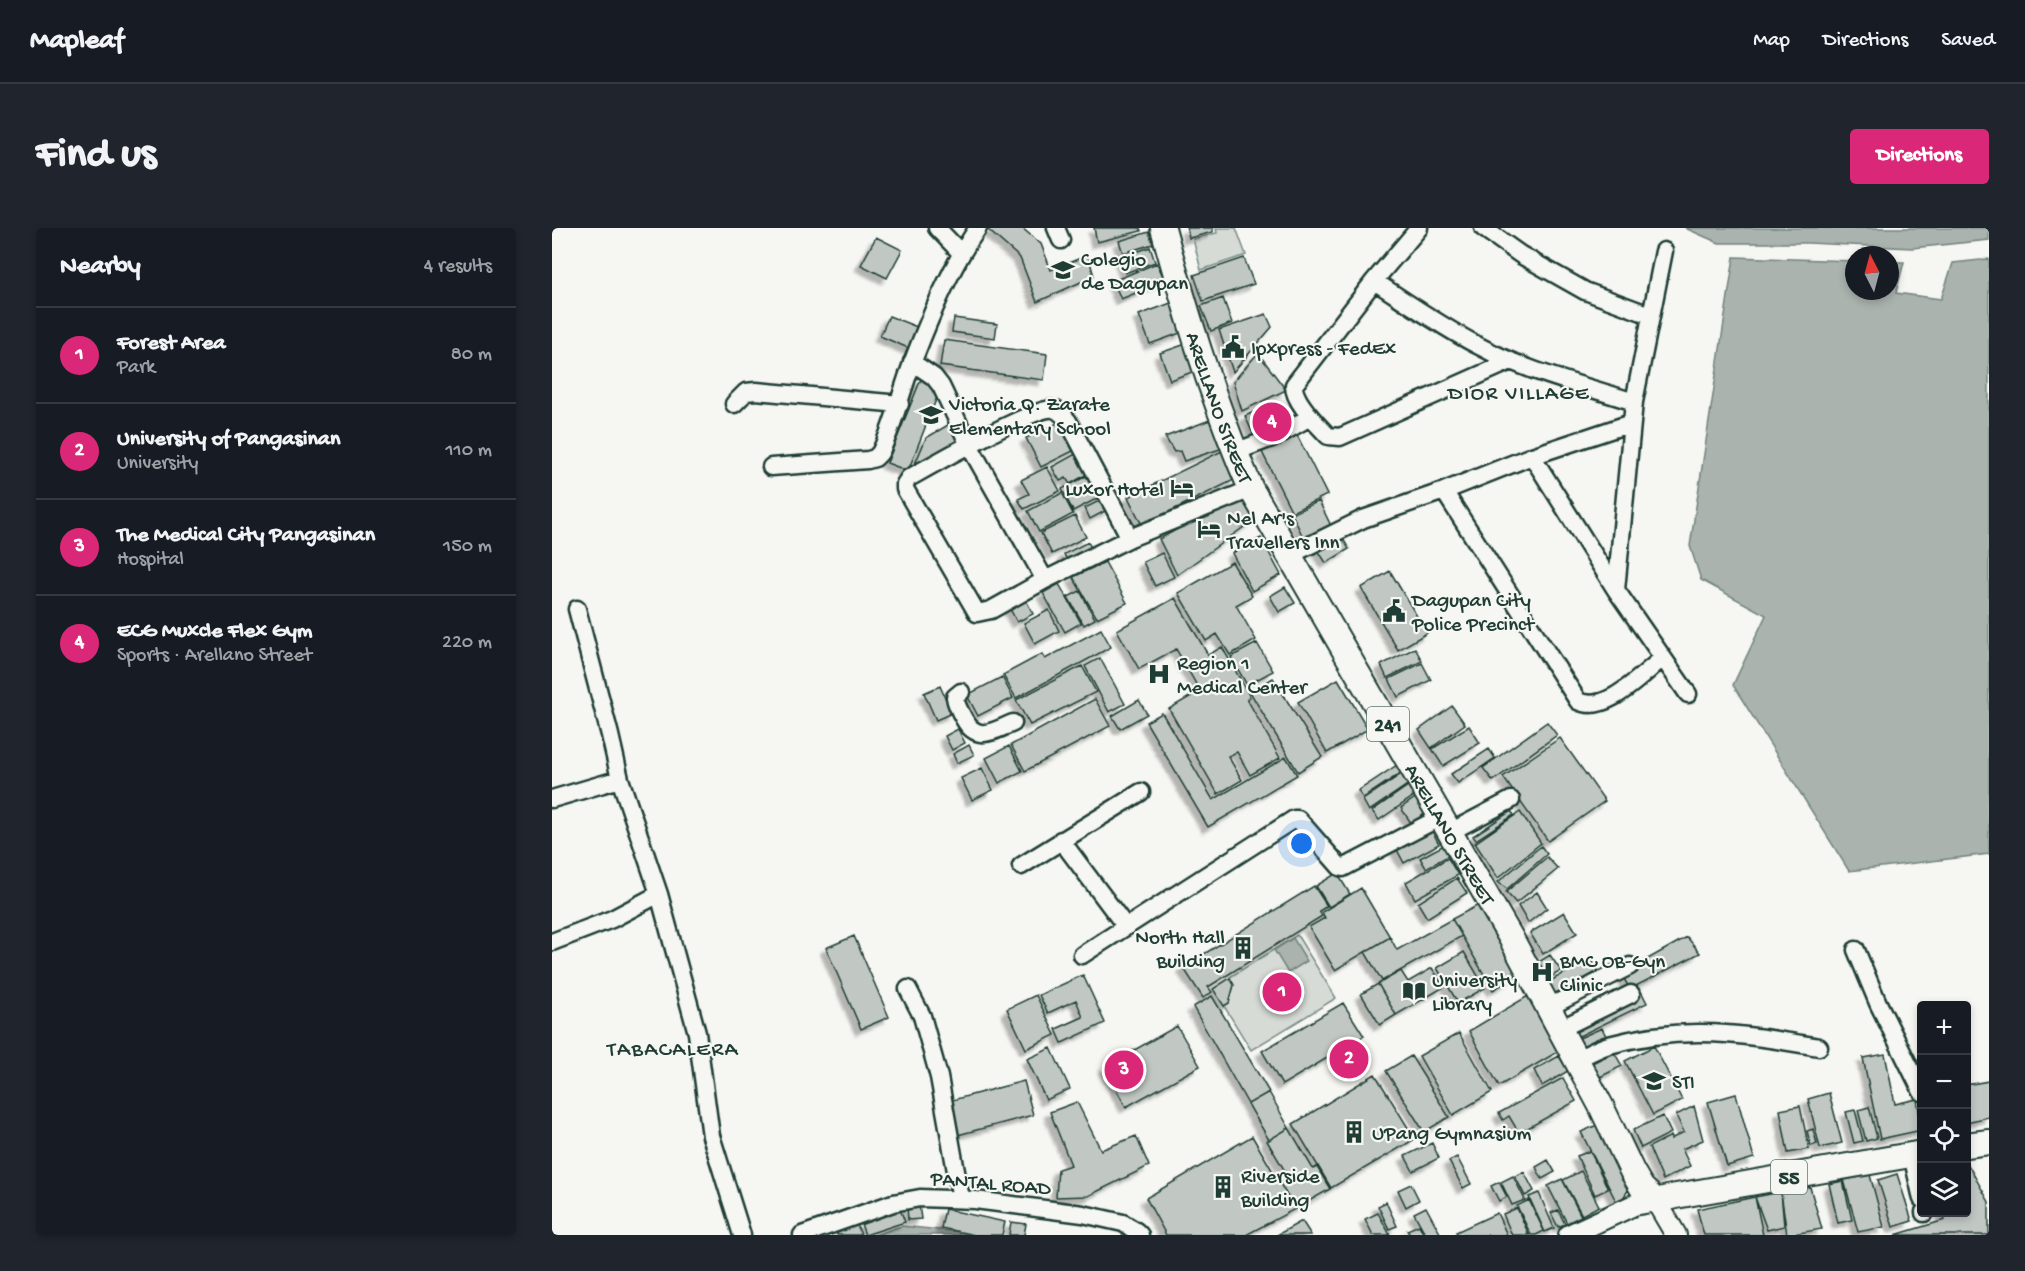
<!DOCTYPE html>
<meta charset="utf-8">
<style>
body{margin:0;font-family:"Gochi Hand",sans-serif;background:#20242c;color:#f1f3f6}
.controls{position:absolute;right:18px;bottom:18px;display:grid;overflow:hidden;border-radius:6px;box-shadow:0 3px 9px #0003}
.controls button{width:54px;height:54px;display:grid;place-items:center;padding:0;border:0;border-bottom:2px solid #363941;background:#171b24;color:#f1f3f6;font:30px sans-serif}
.compass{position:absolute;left:1293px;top:18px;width:54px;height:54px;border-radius:50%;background:#171b24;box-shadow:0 3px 9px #0003;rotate:354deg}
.you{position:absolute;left:750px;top:616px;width:21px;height:21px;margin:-15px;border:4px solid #fff;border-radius:50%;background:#1a73e8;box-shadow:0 0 0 9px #1a73e833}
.badge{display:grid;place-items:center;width:39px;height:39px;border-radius:50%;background:#db2777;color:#fff;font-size:20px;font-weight:700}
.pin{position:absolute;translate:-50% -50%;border:3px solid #fff;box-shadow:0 2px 6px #0006}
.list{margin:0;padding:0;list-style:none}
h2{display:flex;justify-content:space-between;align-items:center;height:78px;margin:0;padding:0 24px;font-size:26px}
h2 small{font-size:20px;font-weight:400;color:#9ea1a6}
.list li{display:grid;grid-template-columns:39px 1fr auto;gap:18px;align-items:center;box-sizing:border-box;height:96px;padding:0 24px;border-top:2px solid #363941}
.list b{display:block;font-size:22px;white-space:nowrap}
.list p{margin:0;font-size:20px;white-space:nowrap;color:#9ea1a6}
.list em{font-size:20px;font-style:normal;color:#9ea1a6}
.icon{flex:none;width:33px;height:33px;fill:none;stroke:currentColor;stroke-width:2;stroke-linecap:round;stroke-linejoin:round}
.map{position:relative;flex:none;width:1437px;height:1007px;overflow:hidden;border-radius:6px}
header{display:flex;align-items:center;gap:36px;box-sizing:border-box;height:84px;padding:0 30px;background:#171b24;border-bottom:2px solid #363941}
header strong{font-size:28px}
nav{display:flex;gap:33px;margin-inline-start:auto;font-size:21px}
.intro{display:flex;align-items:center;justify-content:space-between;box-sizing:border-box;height:144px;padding:0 36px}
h1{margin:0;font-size:42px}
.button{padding:15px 27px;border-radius:6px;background:#db2777;color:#fff;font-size:21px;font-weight:700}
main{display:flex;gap:36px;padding:0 36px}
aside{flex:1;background:#171b24;border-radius:6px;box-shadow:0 3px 9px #0003}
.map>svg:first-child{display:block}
</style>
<header>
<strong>Mapleaf</strong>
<nav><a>Map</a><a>Directions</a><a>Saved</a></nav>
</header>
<div class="intro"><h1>Find us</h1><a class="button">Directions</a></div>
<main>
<aside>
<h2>Nearby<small>4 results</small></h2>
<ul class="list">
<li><span class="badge">1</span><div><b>Forest Area</b><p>Park</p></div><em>80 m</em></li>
<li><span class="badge">2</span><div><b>University of Pangasinan</b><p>University</p></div><em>110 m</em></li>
<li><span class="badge">3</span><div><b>The Medical City Pangasinan</b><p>Hospital</p></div><em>150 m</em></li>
<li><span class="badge">4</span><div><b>ECG Muxcle Flex Gym</b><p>Sports · Arellano Street</p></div><em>220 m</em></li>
</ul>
</aside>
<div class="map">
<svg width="1437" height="1007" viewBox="0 0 1437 1007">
<defs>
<filter id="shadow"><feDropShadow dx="-5.5" dy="5.5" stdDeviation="1.5" flood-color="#0004"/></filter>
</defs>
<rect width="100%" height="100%" fill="#f6f6f2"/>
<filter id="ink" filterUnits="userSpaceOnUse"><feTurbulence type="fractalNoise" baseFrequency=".0167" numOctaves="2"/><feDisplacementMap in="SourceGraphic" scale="12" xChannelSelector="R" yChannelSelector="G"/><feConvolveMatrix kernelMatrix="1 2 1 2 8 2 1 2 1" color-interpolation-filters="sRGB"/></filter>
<g filter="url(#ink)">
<path fill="#d6dbd6" stroke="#7a8c85" stroke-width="1.5" d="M664 0H684L694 27 649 42 641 11 665 5Z
M745 707 784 770 699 822 672 778 677 775 682 757 678 749Z"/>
<path fill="#aab3ae" stroke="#72847d" stroke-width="1.5" d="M1133 0H1437V12L1360 20 1256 15H1167Z
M1182 29 1302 33V63H1338V34H1352L1344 65 1389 71 1401 35 1437 31V626L1297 643 1181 457 1214 387 1149 352 1138 318Z
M741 710 755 733 736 745 722 722Z
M349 998 419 1005 425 1007H323Z"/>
<path fill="#c1c8c3" stroke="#1f3d34" stroke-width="1.5" filter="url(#shadow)" d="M434 0H470L489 16 499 42 536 27 542 48 485 74 468 30Z
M542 0H588L589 3 545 14Z
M635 0H661V4L637 10Z
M597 4 601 16 571 25 567 13Z
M324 9 350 22 335 50 309 37Z
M598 19 603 34 573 45 568 30Z
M692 30 702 56 651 73 642 47Z
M605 35 613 53 569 71 561 53Z
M671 70 680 95 659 103 649 78Z
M619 75 631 104 598 116 587 87Z
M714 86 720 99 681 144 667 102Z
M337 88 370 101 361 122 328 108Z
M402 90 445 96 443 110 400 104Z
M392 112 495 126 492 152 388 138Z
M634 116 643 143 618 152 608 125Z
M706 125 734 162 690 183 681 154Z
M369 151 389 159 356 243 335 235Z
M725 174 736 198 704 212 693 188Z
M512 192 527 220 489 239 474 210Z
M658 192 674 219 632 233 628 223 622 224 613 209Z
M401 194 414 216 360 243 374 210Z
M745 207 775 267 740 284 710 224Z
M529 223 537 245 518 256 514 250 508 253 500 239Z
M670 223 684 251 590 297 576 269Z
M495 239 508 263 472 281 466 271 477 266 469 252Z
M540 245 552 267 521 283 510 261Z
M510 265 521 286 487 304 476 283Z
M690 267 703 291 625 347 607 311Z
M551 271 557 281 538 291 533 280Z
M767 273 780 300 753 313 740 286Z
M523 288 534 309 500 326 489 305Z
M787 304 797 321 774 335 764 319Z
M709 310 729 347 700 363 680 325Z
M536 314 541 323 517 336 512 326Z
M610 325 622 349 603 358 591 334Z
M553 334 575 375 545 390 521 349Z
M680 334 700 368 684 377 704 412 678 427 665 406 654 413 626 365Z
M838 343 875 405 846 422 809 360Z
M507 356 529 395 513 404 491 365Z
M733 359 743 375 727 384 718 368Z
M528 363 543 391 532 397 516 369Z
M473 370 481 386 465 394 457 379Z
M623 370 656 427 670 419 698 469 695 471 728 530 698 547 685 524 676 528 690 552 666 566 617 481 648 463 624 421 587 441 565 402Z
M497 382 507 403 483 416 472 395Z
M549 401 559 419 464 470 451 447 490 426 493 431Z
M705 415 721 443 695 457 679 429Z
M863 420 870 433 835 450 829 437Z
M548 430 573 476 557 484 533 438Z
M870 435 879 452 846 469 837 451Z
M530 438 544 464 478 497 464 472Z
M450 449 461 470 426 488 415 467Z
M721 450 770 529 746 544 698 464Z
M786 451 816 501 775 525 746 474Z
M388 458 400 485 384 492 372 465Z
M543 471 558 498 473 543 459 517Z
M587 472 595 486 568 501 560 488Z
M900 478 913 496 879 520 867 502Z
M610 485 661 572 734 529 745 547 656 599 594 494Z
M995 494 1005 507 941 553 931 540Z
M917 498 928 515 891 538 880 521Z
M406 501 413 515 400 522 393 508Z
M1008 510 1053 573 996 613 951 549Z
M417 517 422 527 405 535 401 526Z
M457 518 470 543 447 555 434 530Z
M937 521 943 530 906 555 899 546Z
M845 537 850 544 811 570 806 563Z
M430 540 441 562 420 572 409 550Z
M851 545 858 555 817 583 811 572Z
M859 556 865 566 827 592 820 583Z
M866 568 877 583 859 595 849 580Z
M959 583 962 587 924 612 921 608Z
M968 584 989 615 946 650 923 615Z
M878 599 887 616 852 635 843 618Z
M892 617 898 627 874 640 868 630Z
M989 618 995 626 955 661 946 654Z
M995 629 1006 641 964 675 954 664Z
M896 630 906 647 863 671 854 654Z
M785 645 798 666 777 679 764 658Z
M905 650 915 665 875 690 866 675Z
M762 658 775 678 767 683 770 688 656 759 660 764 651 770 631 739Z
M809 660 838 709 783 742 757 699 773 690 770 684Z
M985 664 995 680 976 695 966 678Z
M932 674 971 744 941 762 900 691Z
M1012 684 1025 705 991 726 978 705Z
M900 691 910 708 830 753 813 724 838 709 845 722Z
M302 708 337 789 309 801 274 720Z
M1135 709 1148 725 1078 761 1069 746Z
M912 724 933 760 906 775 885 740Z
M998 727 1009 743 990 754 980 738Z
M1039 730 1046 743 1001 769 993 756Z
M880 740 892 759 844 787 826 756 849 743 856 754Z
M531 747 553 795 510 815 504 801 531 789 524 772 496 785 487 767Z
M678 750 682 757 677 775 672 778 661 761Z
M826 756 844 787 828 797 809 766Z
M1089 763 1095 775 1023 810 1018 798Z
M484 767 503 807 474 821 455 781Z
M660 768 717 864 696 876 641 779Z
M976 768 1007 823 947 858 917 803Z
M791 775 812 808 730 857 710 823Z
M625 798 648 838 574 879 552 839Z
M1050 800 1056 812 1031 824 1025 811Z
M907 805 940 864 901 887 867 828Z
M1102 818 1130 872 1101 887 1073 833Z
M499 820 518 861 494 872 475 831Z
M1062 824 1070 838 1048 849 1040 835Z
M1333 826 1343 876 1365 871 1370 902 1328 911 1311 830Z
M859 828 897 889 872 904 834 843Z
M1007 828 1016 843 990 858 982 842Z
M823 846 863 911 779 960 741 896Z
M1011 850 1024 873 967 905 957 888 951 892 947 885Z
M472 853 481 887 402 908 393 874Z
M1437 853V889L1414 894V857Z
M717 864 737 900 717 912 696 876Z
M1277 865 1290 915 1268 920 1256 871Z
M1184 866 1202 930 1175 938 1156 874Z
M525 874 549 922 584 908 597 938 536 968 504 969 506 941 519 937 498 884Z
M1142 878 1151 912 1130 921 1138 938 1111 952 1097 919 1119 908V911L1132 904 1124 887Z
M1248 878 1257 921 1236 925 1228 882Z
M1317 879 1325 910 1314 913 1306 882Z
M1303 882 1311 913 1302 915 1294 884Z
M1111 888 1119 905 1089 920 1081 902Z
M1052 894 1077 961 1071 970 1064 973 1029 904Z
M737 900 761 941 765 939 778 961 743 981 724 949 733 943 715 913Z
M1261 901 1265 916 1259 918 1255 903Z
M700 908 743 981 694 1007H614L594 970Z
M880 915 887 930 861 943 853 928Z
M1038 923 1056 961 1043 967 1025 928Z
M905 929 919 956 911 960 897 933Z
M996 932 1003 944 990 951 984 939Z
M1414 933 1437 974V1007H1343L1393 992 1389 984H1414Z
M1029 943 1047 978 1030 987 1011 952Z
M972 944 982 963 973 968 963 948Z
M1345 946 1360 993 1341 999 1326 952Z
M1318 947 1332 999 1306 1004 1292 952Z
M961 948 973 972 960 977 949 954Z
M1010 951 1029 988 1015 995 996 958Z
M1291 953 1300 992 1286 995 1277 956Z
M947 954 955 969 947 973 939 958Z
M859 956 867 972 854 979 846 962Z
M1258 959 1270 1001 1235 1007 1229 964Z
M1229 964 1232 998 1215 1002 1203 969Z
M987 965 1002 1000 993 1004 977 969Z
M1203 969 1211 1007H1152L1145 981Z
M977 972 992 1003 984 1007H979L965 978Z
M834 974 845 998 837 1001 826 978Z
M367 977 369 991 356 992 355 979Z
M874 979 889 1007H874L862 985Z
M965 980 977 1007H960L951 986Z
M348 981 353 994 313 1007 309 996Z
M393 981 453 994 450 1007H423L389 1000Z
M1006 982 1013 996 1006 999 999 985Z
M826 985 838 1007H821L813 991Z
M945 985 955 1007H906L904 1004Z
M750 993 759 1007H725Z
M459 994 474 996 472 1007H457Z
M305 997 309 1007H285V1005Z
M867 997 872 1007H858L855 1002Z"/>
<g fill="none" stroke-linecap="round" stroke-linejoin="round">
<g stroke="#1f3d34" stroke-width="21">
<path id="minor" d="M385 0 409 25
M504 0 509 12
M867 0 822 53 742 157C741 173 765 196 776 208L788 209 959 133
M931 0 969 27 1033 63 1098 87
M822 53C856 75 890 99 927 118 975 144 1030 157 1082 174
M360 134 382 149 389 158 417 217 493 352
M182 176 194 164 204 163 348 176
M683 224 725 208 758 189
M980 228 1064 362 1136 466
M219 239 316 232 323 230 328 225C343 195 349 163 361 133 378 89 399 38 426 0
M892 263 1026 473C1054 487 1090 446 1111 430
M578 310 516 193C512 188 507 182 501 181 484 178 378 238 357 250L353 256V261L425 385 439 382 493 352 578 310 699 261
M738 327 811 291 892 263 980 228 1079 195
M1064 362 1082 174 1112 23
M25 381 58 507 68 551 107 666 145 805 159 908 190 1007
M409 464 403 469C404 477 408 484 412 491 425 515 441 503 461 495
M0 571 68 551
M898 604 959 572
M509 612 574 699
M469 638 589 564
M0 714 60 691 107 666
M1304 722 1326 775 1370 864
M530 727 742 591H746L788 639 791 640 889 589
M356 761 370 788 387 849 409 971
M997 779 1078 738
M1008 801 1079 766
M1024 831C1035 827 1046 820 1057 817 1133 796 1192 806 1267 819
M1360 927 1370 971
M1372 984V985
M250 1007 341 975 368 970 423 972 531 986 571 995 584 1003 588 1007"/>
</g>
<g stroke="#1f3d34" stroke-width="24">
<path id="major" d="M1017 1007 1082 977 1104 973 1124 1007"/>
</g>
<g stroke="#1f3d34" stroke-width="28">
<g id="highway">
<path id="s1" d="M611 0C635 89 662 177 699 261L959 710 1049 878 1080 943 1090 960 1104 973 1124 968 1370 925"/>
<path d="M1414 917 1437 914"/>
</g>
</g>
<use href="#minor" stroke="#f6f6f2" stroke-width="16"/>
<use href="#major" stroke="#f6f6f2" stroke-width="20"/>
<use href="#highway" stroke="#f6f6f2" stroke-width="24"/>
</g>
</g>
<defs>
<g id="university-bare" transform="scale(1.8)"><path d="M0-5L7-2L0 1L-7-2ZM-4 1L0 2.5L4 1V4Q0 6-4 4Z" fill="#1f3d34" stroke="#f6f6f2" stroke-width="2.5" paint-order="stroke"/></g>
<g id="civic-bare" transform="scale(1.8)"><path d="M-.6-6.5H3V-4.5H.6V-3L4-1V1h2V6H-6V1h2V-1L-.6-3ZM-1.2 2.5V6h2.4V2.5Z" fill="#1f3d34" stroke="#f6f6f2" stroke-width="2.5" paint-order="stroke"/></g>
<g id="school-bare" transform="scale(1.8)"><path d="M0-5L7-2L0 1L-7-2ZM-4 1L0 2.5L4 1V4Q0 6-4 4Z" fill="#1f3d34" stroke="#f6f6f2" stroke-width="2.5" paint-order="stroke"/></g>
<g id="hotel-bare" transform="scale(1.8)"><path d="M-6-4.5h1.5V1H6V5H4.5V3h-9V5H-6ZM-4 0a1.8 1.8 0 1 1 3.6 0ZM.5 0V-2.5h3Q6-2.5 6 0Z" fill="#1f3d34" stroke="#f6f6f2" stroke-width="2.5" paint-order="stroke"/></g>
<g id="hospital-bare" transform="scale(1.8)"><path d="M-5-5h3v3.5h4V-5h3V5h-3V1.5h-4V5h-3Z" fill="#1f3d34" stroke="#f6f6f2" stroke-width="2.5" paint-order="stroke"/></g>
<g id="building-bare" transform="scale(1.8)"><path d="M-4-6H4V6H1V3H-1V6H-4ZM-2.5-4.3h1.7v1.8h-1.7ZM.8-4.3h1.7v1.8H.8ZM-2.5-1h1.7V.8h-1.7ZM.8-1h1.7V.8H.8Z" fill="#1f3d34" stroke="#f6f6f2" stroke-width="2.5" paint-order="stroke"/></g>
<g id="library-bare" transform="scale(1.8)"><path d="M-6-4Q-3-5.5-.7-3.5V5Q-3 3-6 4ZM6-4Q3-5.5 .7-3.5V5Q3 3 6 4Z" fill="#1f3d34" stroke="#f6f6f2" stroke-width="2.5" paint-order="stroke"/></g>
</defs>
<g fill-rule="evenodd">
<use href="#university-bare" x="511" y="42"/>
<use href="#civic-bare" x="681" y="119"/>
<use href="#school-bare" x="379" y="187"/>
<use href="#hotel-bare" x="630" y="260"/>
<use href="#hotel-bare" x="657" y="301"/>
<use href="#civic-bare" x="842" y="383"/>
<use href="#hospital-bare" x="607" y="446"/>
<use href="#building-bare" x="691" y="720"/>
<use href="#hospital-bare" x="990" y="744"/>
<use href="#library-bare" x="862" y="763"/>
<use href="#university-bare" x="1102" y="853"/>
<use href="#building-bare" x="802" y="904"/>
<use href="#building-bare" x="671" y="959"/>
</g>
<g text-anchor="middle" stroke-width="4.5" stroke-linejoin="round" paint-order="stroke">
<g fill="#f6f6f2" stroke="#60746d" stroke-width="1.5">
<rect x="815" y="479" width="42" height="34" rx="4.5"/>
<rect x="1219" y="932" width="36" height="34" rx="4.5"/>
</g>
<g font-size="20" font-weight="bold" fill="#1f3d34">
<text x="836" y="503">241</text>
<text x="1237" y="956">55</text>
</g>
<g font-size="21" fill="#1f3d34" stroke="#f6f6f2" text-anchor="start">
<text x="529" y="37">Colegio<tspan x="529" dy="24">de Dagupan</tspan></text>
<text x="699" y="126">Ipxpress - FedEx</text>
<text x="397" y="182">Victoria Q. Zarate<tspan x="397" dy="24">Elementary School</tspan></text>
<text x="612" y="267" text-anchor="end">Luxor Hotel</text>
<text x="675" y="296">Nel Ar's<tspan x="675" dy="24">Travellers Inn</tspan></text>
<text x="860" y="378">Dagupan City<tspan x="860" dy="24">Police Precinct</tspan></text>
<text x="625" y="441">Region 1<tspan x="625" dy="24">Medical Center</tspan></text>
<text x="673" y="715" text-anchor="end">North Hall<tspan x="673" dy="24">Building</tspan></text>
<text x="1008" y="739">BMC OB-Gyn<tspan x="1008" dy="24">Clinic</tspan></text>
<text x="880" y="758">University<tspan x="880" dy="24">Library</tspan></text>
<text x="1120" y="860">STI</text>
<text x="820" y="911">UPang Gymnasium</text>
<text x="689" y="954">Riverside<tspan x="689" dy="24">Building</tspan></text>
</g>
<g font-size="21" fill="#1f3d34" stroke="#f6f6f2">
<text dy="7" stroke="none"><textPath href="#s1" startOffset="188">ARELLANO STREET</textPath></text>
<text dy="7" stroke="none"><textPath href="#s1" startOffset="674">ARELLANO STREET</textPath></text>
<text transform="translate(439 954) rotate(5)" y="7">PANTAL ROAD</text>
</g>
<g font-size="22" letter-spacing="1.5" fill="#1f3d34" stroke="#f6f6f2">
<text x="967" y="171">DIOR VILLAGE</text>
<text x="121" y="827">TABACALERA</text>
</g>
</g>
</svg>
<div class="controls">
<button>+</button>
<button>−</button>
<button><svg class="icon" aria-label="locate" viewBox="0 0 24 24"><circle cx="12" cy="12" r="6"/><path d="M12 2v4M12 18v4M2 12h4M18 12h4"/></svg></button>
<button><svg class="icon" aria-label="layers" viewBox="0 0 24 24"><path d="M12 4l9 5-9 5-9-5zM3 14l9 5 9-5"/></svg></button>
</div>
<svg class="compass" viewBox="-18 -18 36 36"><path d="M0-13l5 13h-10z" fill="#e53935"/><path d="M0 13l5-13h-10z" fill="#9ea1a6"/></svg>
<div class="you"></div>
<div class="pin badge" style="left:730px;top:764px">1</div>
<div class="pin badge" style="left:797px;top:831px">2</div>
<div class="pin badge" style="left:572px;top:842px">3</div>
<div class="pin badge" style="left:720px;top:194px">4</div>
</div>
</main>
